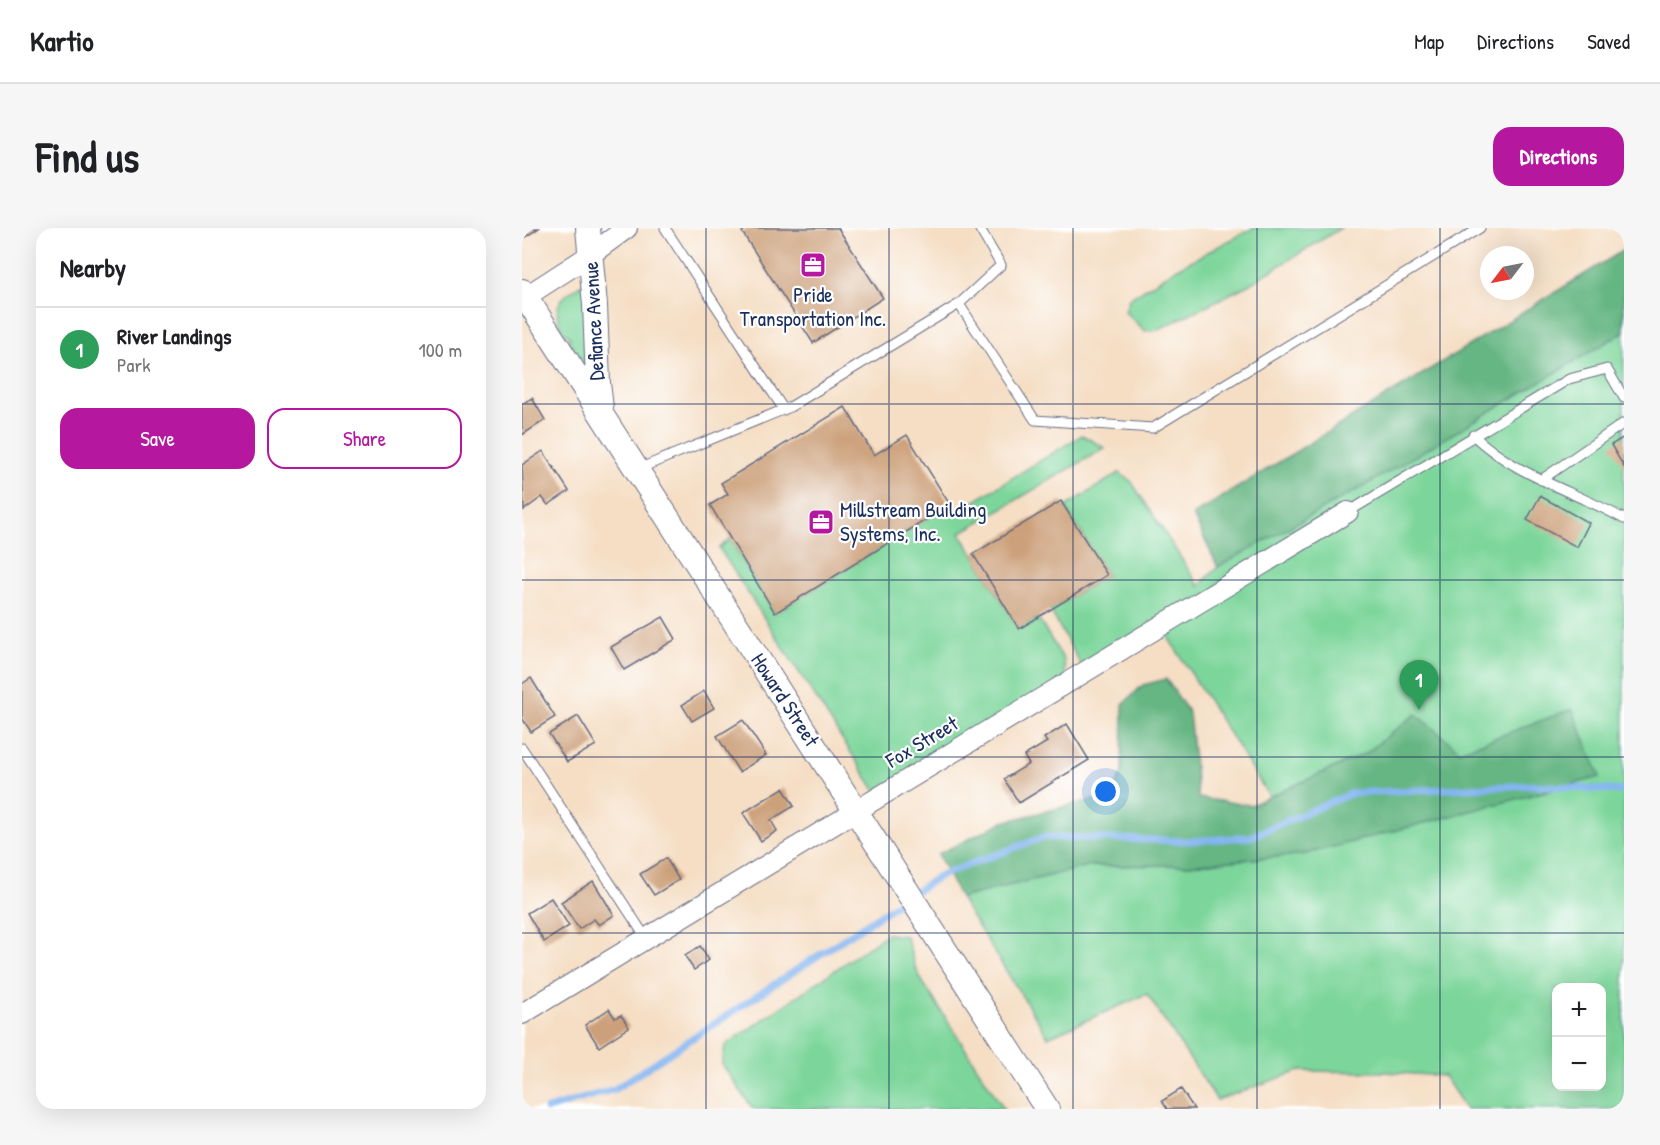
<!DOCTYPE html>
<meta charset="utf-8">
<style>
body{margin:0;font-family:"Patrick Hand",sans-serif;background:#f6f6f6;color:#202124}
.controls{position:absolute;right:18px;bottom:18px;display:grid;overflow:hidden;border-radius:12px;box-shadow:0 6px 24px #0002}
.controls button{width:54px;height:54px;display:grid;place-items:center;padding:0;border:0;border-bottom:2px solid #e0e0e0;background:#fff;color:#202124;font:30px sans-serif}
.compass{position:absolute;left:958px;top:18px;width:54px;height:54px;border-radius:50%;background:#fff;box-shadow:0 6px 24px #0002;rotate:238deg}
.you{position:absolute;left:584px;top:564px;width:21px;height:21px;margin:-15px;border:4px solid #fff;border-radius:50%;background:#1a73e8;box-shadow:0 0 0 9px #1a73e833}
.badge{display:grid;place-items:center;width:39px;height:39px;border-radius:50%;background:#b5179e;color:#fff;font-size:20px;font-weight:700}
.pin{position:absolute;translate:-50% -50px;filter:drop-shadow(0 2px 3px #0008)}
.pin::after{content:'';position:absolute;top:32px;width:21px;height:18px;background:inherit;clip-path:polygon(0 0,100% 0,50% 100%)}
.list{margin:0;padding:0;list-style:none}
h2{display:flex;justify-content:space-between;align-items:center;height:78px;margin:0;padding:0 24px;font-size:26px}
h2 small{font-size:20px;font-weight:400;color:#757577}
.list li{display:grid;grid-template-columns:39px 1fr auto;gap:18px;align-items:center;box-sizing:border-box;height:84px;padding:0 24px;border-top:2px solid #e0e0e0}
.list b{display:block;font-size:22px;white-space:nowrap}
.list p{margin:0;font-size:20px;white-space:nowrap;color:#757577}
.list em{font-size:20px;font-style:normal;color:#757577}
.actions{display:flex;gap:12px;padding:18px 24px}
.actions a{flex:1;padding:14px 0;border:2px solid #b5179e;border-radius:18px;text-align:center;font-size:21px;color:#b5179e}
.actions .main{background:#b5179e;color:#fff}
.map{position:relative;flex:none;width:1102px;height:881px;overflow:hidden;border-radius:18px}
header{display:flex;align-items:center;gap:36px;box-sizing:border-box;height:84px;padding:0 30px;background:#fff;border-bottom:2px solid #e0e0e0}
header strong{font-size:28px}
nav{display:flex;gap:33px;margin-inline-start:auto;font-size:21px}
.intro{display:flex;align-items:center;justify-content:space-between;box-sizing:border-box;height:144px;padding:0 36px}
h1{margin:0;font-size:42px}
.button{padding:15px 27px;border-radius:18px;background:#b5179e;color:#fff;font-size:21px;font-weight:700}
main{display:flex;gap:36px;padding:0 36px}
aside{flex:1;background:#fff;border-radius:18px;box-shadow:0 6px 24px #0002}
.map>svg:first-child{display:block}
</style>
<header>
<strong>Kartio</strong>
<nav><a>Map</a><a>Directions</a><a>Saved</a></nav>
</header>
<div class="intro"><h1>Find us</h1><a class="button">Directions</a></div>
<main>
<aside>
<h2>Nearby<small></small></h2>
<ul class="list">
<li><span class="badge" style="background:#2e9e5b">1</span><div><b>River Landings</b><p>Park</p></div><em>100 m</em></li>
</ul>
<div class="actions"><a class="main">Save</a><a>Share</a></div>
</aside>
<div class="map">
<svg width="1102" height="881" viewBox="0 0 1102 881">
<rect width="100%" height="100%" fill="#fff"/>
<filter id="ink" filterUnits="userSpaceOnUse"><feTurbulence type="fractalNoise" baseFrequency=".0167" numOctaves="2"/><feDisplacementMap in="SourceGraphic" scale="12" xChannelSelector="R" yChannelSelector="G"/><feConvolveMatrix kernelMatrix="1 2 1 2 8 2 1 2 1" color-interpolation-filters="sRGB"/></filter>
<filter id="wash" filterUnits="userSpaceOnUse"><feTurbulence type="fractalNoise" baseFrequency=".008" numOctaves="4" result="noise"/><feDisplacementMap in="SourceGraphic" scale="24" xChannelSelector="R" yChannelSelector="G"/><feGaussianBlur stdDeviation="1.35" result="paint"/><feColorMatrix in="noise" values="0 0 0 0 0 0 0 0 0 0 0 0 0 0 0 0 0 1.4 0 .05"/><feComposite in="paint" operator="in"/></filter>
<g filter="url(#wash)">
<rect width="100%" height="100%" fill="#f5dec4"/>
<path fill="#7cd59a" stroke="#4c827c" stroke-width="1.5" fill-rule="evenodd" d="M731 0H819L726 57 635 102 623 103 603 84 607 71 654 41Z
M1102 22V881H944L922 848 863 844 777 843 695 872 625 766 526 809 438 670 566 638 665 637 784 626 639 398 563 444 528 382 585 347 543 279 597 245 609 253 677 358 696 339 671 287ZM1034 760H1080V858H1034Z
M64 54V138L46 113 48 110 45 105 42 106C27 77 38 69 64 54Z
M560 207 583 220 438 305 497 401 516 390 542 432 544 455 357 568 197 320 208 311 253 385 428 277 435 284Z
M365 706 384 708 393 739 400 753 482 881H231L200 836 203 818Z"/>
<path fill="#65b682" stroke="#407270" stroke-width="1.5" d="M1102 22V104L851 253 696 339 671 287Z
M644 451 667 485 676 570 729 577 844 525 894 486 938 523 1050 481 1078 549 784 626 665 637 566 638 438 670 416 626 481 594 589 567 600 544 601 476 621 457Z"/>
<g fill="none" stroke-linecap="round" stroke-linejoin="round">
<path stroke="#84b5f0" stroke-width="7" d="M25 881 93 861 419 647 522 609 667 613 728 609 830 565 1010 557 1102 563"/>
</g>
<g id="blocks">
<path fill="#cca07a" d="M0 0H17L0 11Z
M226 0H316L361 70 291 115 220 4Z
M10 170 23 192 0 207V176Z
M323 179 352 227 385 207 428 277 253 385 188 277 206 266 199 255Z
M1102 209V239L1089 217Z
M21 223 47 263 26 277 20 269 2 282 0 237Z
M1018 268 1067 295 1055 319 1005 292Z
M539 273 585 347 497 401 451 326Z
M141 389 154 411 102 442 89 419Z
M9 450 33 489 9 504 0 490V456Z
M182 463 192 480 170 493 160 477Z
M56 488 74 517 45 534 27 506Z
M221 492 244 527 217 544 195 508Z
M545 496 567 532 497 575 482 551 507 536 502 528 525 514 522 510Z
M261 560 272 578 249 592 255 603 239 613 221 585Z
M144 630 157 652 132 667 118 646Z
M71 653 92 687 77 697 72 691 57 701 39 674Z
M29 670 47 698 22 714 5 685Z
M178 718 187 732 172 742 163 728Z
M87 781 93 790 99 787 107 799 77 819 63 797Z
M659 861 672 881H645L640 873Z"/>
</g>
</g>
<g filter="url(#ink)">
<use href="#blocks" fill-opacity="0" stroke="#676c82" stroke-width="1.5"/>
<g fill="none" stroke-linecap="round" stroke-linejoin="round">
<g stroke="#676c82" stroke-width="11">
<path id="service" d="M143 0 262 182
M437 76 479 37 457 0
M951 207C994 248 1052 263 1102 291
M116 241 268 179 437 76 513 192 631 200 958 0
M1019 252 1102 195
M826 284 1047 151 1085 141 1102 170
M0 520 124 710"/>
</g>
<g stroke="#676c82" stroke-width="22">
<path id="minor" d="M0 71 68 27 105 0
M0 786 826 284"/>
</g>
<g stroke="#676c82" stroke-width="26">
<path id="tertiary" d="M66 0 73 77 76 155 79 180
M0 63C177 334 348 610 525 881"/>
</g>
<use href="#service" stroke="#fff" stroke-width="9"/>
<use href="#minor" stroke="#fff" stroke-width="20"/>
<use href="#tertiary" stroke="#fff" stroke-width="24"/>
</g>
</g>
<path fill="none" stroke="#1b2f5e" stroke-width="1.5" stroke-opacity="0.55" d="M184 0V881M367 0V881M551 0V881M735 0V881M918 0V881M0 176H1102M0 352H1102M0 529H1102M0 705H1102"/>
<defs>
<g id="office-square" transform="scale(1.35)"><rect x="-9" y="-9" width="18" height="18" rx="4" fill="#b5179e" stroke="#fff"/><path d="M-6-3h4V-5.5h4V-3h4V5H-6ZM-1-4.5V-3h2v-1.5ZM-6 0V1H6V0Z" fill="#fff"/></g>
</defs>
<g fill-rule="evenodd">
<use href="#office-square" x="291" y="37"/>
<use href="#office-square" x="299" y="294"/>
</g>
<g text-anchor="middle" stroke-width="4.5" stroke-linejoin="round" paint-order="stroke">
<g font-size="21" fill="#1b2f5e" stroke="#fff">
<text x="291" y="74">Pride<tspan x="291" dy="24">Transportation Inc.</tspan></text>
<text x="318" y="289" text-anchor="start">Millstream Building<tspan x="318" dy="24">Systems, Inc.</tspan></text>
</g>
<g font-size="21" fill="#1b2f5e" stroke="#fff">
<text transform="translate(72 93) rotate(-93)" y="7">Defiance Avenue</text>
<text transform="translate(263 472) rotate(57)" y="7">Howard Street</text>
<text transform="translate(400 514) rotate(-31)" y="7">Fox Street</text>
</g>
</g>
</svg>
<div class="controls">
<button>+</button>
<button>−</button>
</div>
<svg class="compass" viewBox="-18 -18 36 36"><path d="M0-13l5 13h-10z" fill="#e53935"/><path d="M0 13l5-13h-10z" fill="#757577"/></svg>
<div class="you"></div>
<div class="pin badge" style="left:897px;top:482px;background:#2e9e5b">1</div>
</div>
</main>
